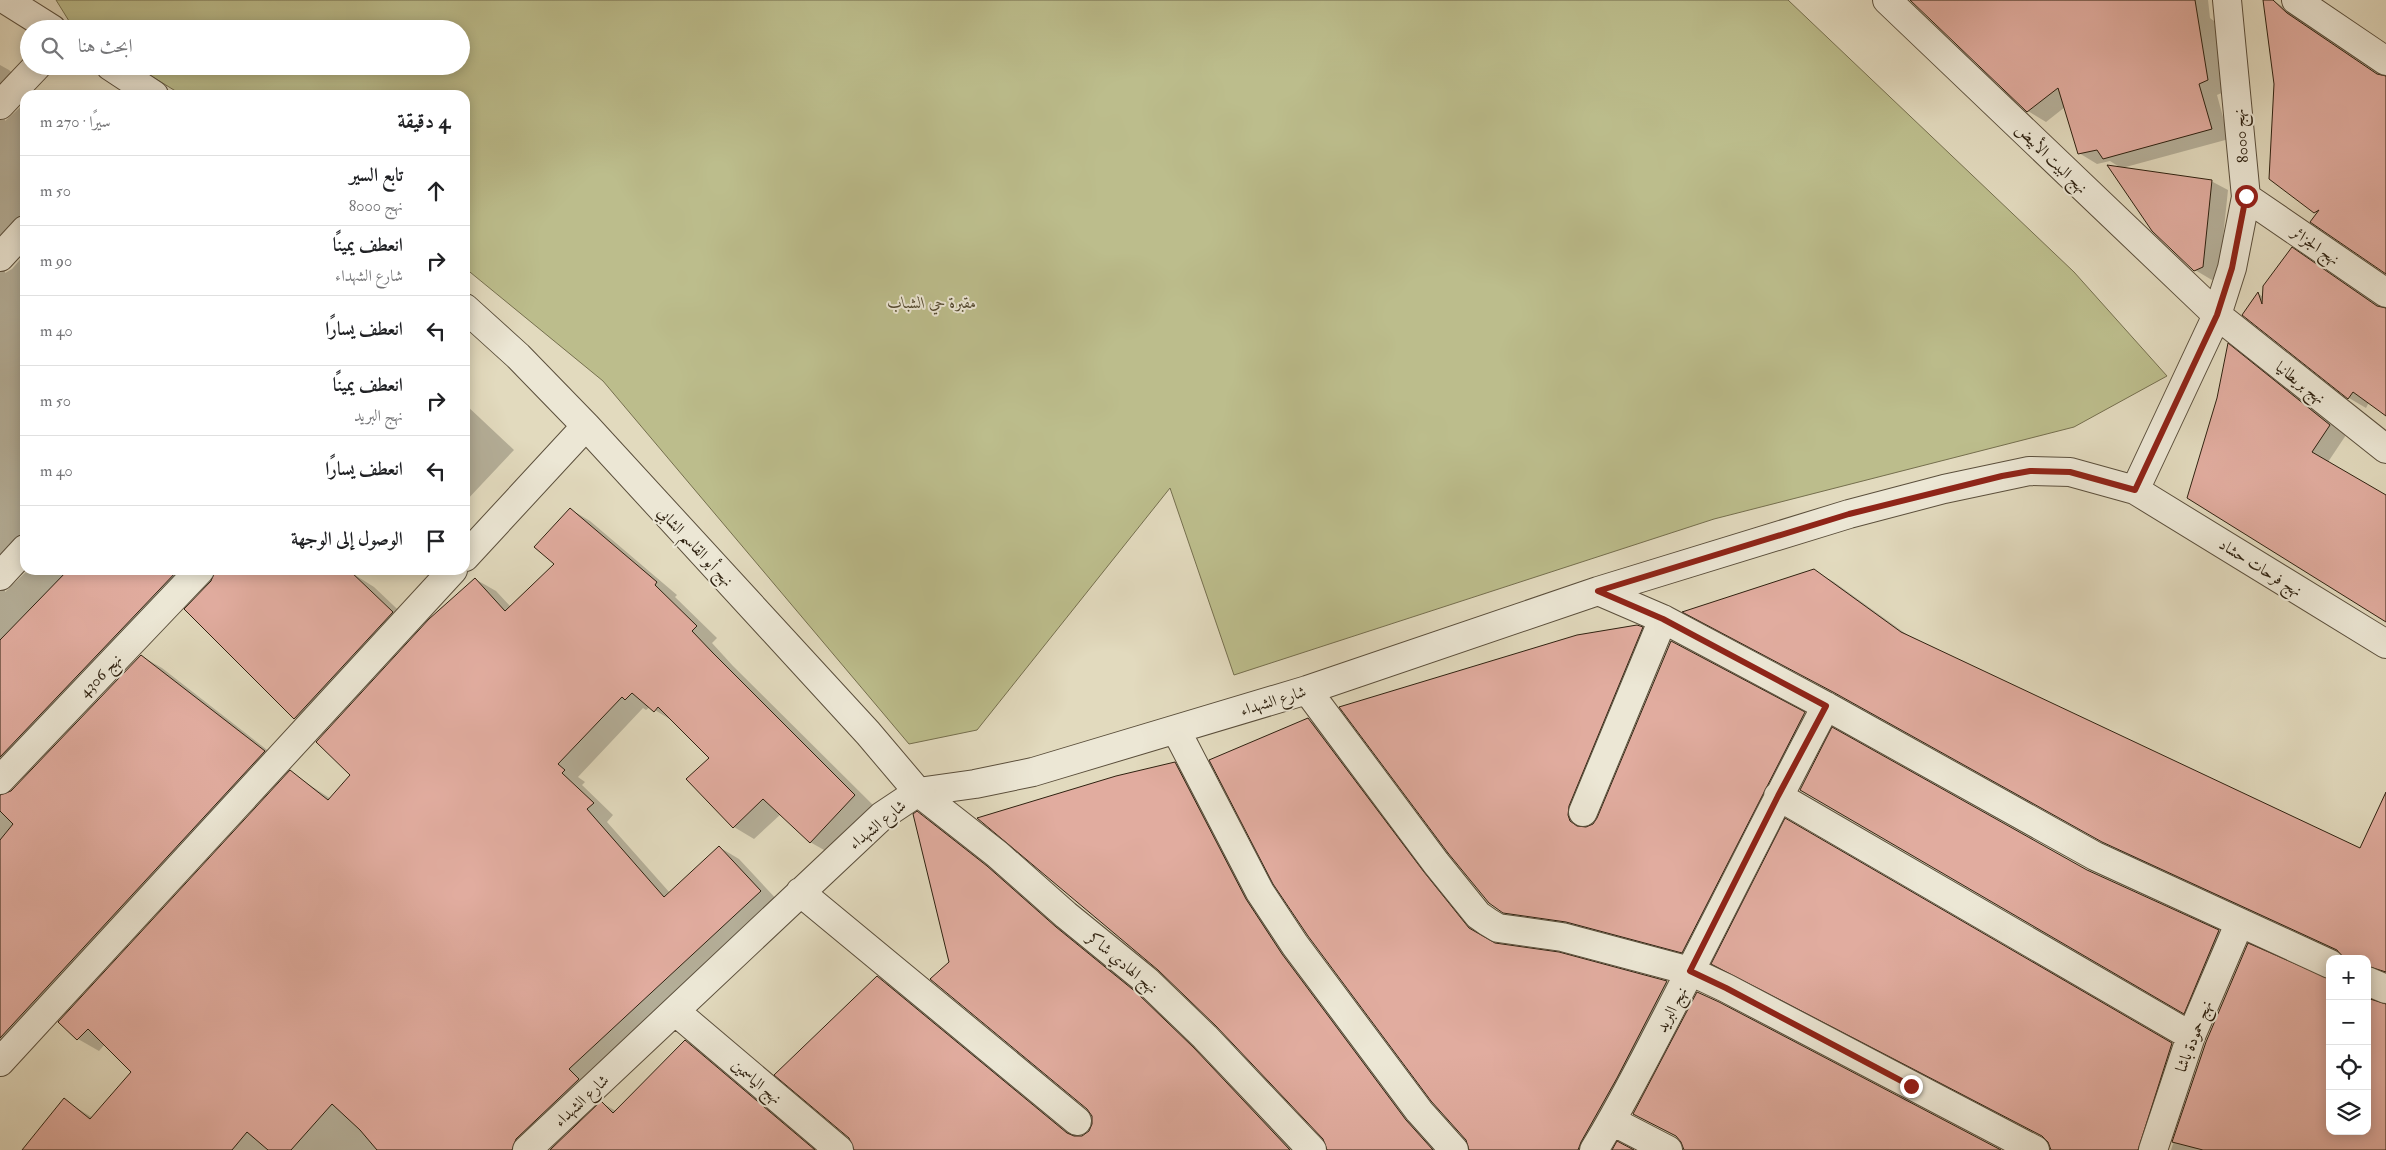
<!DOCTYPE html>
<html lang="ar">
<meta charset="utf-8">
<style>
body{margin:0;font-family:"IM FELL Double Pica",Amiri,serif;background:#f2f2f2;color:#202124;direction:rtl}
.controls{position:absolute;right:15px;bottom:15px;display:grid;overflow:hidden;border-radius:10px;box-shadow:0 2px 12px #0003}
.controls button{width:45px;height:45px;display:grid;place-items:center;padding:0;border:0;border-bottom:1px solid #e0e0e0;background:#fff;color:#202124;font:25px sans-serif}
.stop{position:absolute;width:15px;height:15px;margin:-11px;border:4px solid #8f2418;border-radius:50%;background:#fff}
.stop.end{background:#8f2418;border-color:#fff;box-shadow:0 1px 5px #0008}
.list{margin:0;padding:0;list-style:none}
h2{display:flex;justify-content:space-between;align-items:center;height:65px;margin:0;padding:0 20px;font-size:21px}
h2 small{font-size:16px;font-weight:400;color:#757577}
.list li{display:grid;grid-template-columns:32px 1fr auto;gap:15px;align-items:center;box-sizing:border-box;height:70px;padding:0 20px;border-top:1px solid #e0e0e0}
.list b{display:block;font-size:19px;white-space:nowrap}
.list p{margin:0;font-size:16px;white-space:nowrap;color:#757577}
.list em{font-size:16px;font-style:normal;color:#757577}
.icon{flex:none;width:28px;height:28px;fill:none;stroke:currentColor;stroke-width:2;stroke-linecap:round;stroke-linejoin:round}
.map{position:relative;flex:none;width:2386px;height:1150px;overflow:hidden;direction:ltr}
.search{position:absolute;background:#fff;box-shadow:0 2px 12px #0003;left:20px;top:20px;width:450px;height:55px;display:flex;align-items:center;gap:12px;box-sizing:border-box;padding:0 18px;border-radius:28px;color:#757577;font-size:19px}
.panel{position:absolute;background:#fff;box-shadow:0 2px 12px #0003;left:20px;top:90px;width:450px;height:485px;border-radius:15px;direction:rtl}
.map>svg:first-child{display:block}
</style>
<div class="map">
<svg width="2386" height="1150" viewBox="0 0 2386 1150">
<rect width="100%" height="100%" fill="#e2dabe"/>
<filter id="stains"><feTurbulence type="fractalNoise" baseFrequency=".004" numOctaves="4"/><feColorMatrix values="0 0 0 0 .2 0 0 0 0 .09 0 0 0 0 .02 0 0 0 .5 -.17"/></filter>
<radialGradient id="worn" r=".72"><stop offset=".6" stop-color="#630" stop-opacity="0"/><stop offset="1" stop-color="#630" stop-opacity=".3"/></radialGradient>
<path fill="#bcbd8c" stroke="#756f4e" d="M56 0H1788L2074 272 2167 376 2074 427 1714 519 1234 675 1170 488 977 730 909 744 603 381 465 268V95H182L135 66H461V29H74Z"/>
<path fill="#0003" d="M1936 0H2208L2210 18 2214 21 2226 91 2217 95 2229 139 2122 168 2211 181 2228 190 2219 276 2212 280 2195 270 2121 168 2110 161 2097 164 2079 153 2065 107 2046 122 2028 111 1923 11Z
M2265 0H2272L2280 5 2299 17 2305 24 2380 76 2386 77V273L2315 211 2275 84Z
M0 65 9 70 27 87 5 113V121L25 103V242L5 265V273L12 269 25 254V561L5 585V592L28 570H210L5 789V796L12 792 141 656 162 668 285 764 0 1071Z
M2292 249 2386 310V415L2369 402 2366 408 2349 398 2243 314 2259 294 2263 297Z
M2229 345 2245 355 2346 435 2328 462 2386 497V621L2218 398Z
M465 404 514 450 465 502Z
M465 509 470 514 465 520Z
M570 509 590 521 677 595 675 597 717 638 712 643 733 666 875 807 831 854 810 842 781 814 754 839 734 827 688 779 710 758 676 723 650 707 646 710 643 708 578 777 585 782 582 785 613 815 607 822 670 893 719 847 739 859 781 904 537 1150H24L64 1100 93 1118 133 1072 105 1044 99 1051 78 1039 60 1022 290 772 331 799 352 775 475 579 496 591 511 607 556 564Z
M216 570H347L374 587 413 624 315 730 295 718 186 609 212 582Z
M1813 570 1834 582 1913 639 2360 850 2386 795V977L2372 995 2375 1002 2386 1005V1150H2171L2207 1042 2330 1131H2367V959L2343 954 2124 853 1855 704Z
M1642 628 1663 641 1590 819 1588 828 1599 819 1671 643 1826 726 1704 964 1526 925 1504 912Z
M1308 720 1329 731 1444 886 1490 941 1496 945 1559 954 1667 982 1687 994 1603 1150H1470Z
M1175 763 1196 775 1442 1150H1328Z
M1801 790 2087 871 2219 931 2237 942 2202 1023Z
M917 813 938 825 1008 879 1157 1006 1299 1150H855L878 978 898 990 1077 1137H1083L1090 1132 1094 1123 1093 1115 950 962Z
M1786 820 2192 1056 2161 1150H2052L2049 1141Z
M685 1042 706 1053 820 1150H552L602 1103 616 1111Z"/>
<path fill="#e1ac9f" stroke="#2e2110" d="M1910 0H2195L2208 80 2199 84 2212 129 2103 159 2097 150 2078 154 2058 88 2027 112Z
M2263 0H2273L2287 13 2377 74 2386 76V274L2310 222 2319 210 2314 213 2269 179 2274 84Z
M2107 165 2212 180 2203 267 2194 271 2152 231Z
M2292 247 2377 306 2386 308V416L2353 392 2348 399 2242 315 2258 292 2262 304 2263 286Z
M2228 343 2330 425 2312 452 2386 495V622L2187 498 2217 398Z
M570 508 657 582 655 585 697 626 692 631 713 653 855 795 810 843 763 799 733 828 686 779 709 758 658 707 654 712 632 693 625 700 622 697 558 764 565 770 562 773 594 803 587 809 664 897 719 846 761 891 569 1069 579 1079 516 1139 512 1150H377L360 1130 332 1104 291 1150H268L247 1132 232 1150H22L64 1098 90 1119 131 1072 88 1029 77 1040 58 1022 290 770 328 800 350 775 316 742 429 619 475 578 505 611 554 564 534 547Z
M1814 569 1901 632 2360 848 2386 792V972L2367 966V959H2344L2337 950 2102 842 1833 692 1682 612Z
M68 570H178L0 757V640Z
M215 570H349L393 612 294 719 184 609 211 581Z
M1637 625 1643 627 1569 806 1568 815 1570 821 1577 826 1586 827 1593 824 1597 818 1671 641 1805 712 1682 953 1566 922 1503 913 1489 903 1448 853 1339 707 1577 635Z
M141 655 265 751 0 1038V840L13 824 0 811V795L11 791Z
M1308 718 1424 872 1469 928 1495 943 1559 952 1667 981 1617 1078 1581 1142 1578 1150H1469L1466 1140 1431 1101 1308 936 1273 884 1209 760Z
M1832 727 2087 870 2219 930 2184 1014 1800 790Z
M1175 762 1246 899 1282 954 1406 1120 1433 1150H1327L1323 1139 1216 1026 1158 970 977 818 1116 776Z
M917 811 987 866 1056 927 1137 993 1194 1048 1290 1150H854L849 1138 774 1075 877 976 1067 1133 1074 1136H1082L1089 1131 1092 1124V1116L1087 1109 930 979 949 962 913 814Z
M1785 818 2172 1043 2138 1150H2051L2048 1142 2042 1136 1711 964Z
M2248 943 2330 979V1131H2367V998L2386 1004V1150H2203L2172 1142 2206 1042Z
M1697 992 1719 1002 2001 1150H1684L1681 1142 1676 1136 1633 1114Z
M685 1040 815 1150H550L601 1101 613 1113Z
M1617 1141 1634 1150H1612Z"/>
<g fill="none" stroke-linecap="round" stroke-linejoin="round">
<g stroke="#5b4f3c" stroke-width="30">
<path id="minor" d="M6 0 52 29
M1887 0 2217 315 2386 449
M2296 0 2386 61
M110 66 154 95
M0 105 37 66
M2246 197 2386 293
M0 257 25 230
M465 308 518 356 586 426 868 733 918 792 997 854 1066 915 1147 981 1205 1037 1312 1150
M2135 490 2217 315 2232 268 2246 197 2227 0
M465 557 586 426
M0 576 25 549
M1598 591 1663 619 1826 706 2095 856 2330 964
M1307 690 1436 863 1478 915 1488 922 1498 928 1562 937 1690 971 1726 988 2035 1150
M1176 730 1260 892 1295 945 1419 1111 1454 1150
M0 780 200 570
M1778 796 2191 1036
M1583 812 1663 619
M800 892 1077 1121
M2367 981 2386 989
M675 1011 839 1150
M0 1062 453 570
M1612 1121 1668 1150
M527 1150 882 816 918 792 975 784 1033 772 1307 690 1598 591 1849 514 1944 489 2029 471 2070 472 2135 490 2386 644
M1594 1150C1620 1108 1642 1064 1665 1020 1719 916 1771 810 1826 706
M2153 1150 2191 1036 2239 924"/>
</g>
<use href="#minor" stroke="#ece7d5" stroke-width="28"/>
</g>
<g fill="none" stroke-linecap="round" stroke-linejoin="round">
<path stroke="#8f2418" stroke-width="6" d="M1911 1086 1726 988 1690 971 1778 796 1826 706 1663 619 1598 591 1849 514 2002 476 2030 471 2070 472 2135 490 2217 315 2232 268 2246 196"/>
</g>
<g text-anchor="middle" stroke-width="4" stroke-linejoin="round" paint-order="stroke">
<g font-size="16" fill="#2e2110" stroke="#ece7d5">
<text transform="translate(2240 136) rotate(-95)" y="6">نهج 8000</text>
<text transform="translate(2052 158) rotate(44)" y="6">نهج البيت الأبيض</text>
<text transform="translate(2316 245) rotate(35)" y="6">نهج الجزائر</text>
<text transform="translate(2301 382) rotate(38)" y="6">نهج بريطانيا</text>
<text transform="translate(696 546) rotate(47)" y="6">نهج أبو القاسم الشابي</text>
<text transform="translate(2261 567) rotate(32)" y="6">نهج فرحات حشاد</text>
<text transform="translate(100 675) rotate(-46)" y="6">نهج 4306</text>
<text transform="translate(1273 700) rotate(-17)" y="6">شارع الشهداء</text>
<text transform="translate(877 824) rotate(-39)" y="6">شارع الشهداء</text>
<text transform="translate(1123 962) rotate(40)" y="6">نهج الهادي شاكر</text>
<text transform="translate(1671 1009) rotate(-62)" y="6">نهج البريد</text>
<text transform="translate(2193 1036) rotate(-69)" y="6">نهج حمودة باشا</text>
<text transform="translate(757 1081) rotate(40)" y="6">نهج الياسمين</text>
<text transform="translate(581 1100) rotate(-43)" y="6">شارع الشهداء</text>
</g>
<g font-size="16" font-style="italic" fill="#52482f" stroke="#ece7d5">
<text x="932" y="308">مقبرة حي الشباب</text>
</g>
</g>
<rect width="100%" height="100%" filter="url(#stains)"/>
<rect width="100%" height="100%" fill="url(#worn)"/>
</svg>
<div class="controls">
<button>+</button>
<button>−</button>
<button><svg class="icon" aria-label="locate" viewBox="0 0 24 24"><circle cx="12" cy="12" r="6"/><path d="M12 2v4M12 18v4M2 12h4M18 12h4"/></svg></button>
<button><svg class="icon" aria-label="layers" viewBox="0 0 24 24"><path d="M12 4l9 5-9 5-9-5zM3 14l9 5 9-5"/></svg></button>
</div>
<div class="stop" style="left:2246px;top:196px"></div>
<div class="stop end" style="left:1911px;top:1086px"></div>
<div class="search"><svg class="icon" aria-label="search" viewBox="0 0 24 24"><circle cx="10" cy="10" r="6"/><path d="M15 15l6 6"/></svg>ابحث هنا</div>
<section class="panel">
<h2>4 دقيقة<small>سيرًا · 270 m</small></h2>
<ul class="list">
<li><svg class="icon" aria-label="ahead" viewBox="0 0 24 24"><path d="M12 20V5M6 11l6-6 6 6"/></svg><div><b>تابع السير</b><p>نهج 8000</p></div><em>50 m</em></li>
<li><svg class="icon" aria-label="right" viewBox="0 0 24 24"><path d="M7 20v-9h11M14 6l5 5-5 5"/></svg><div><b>انعطف يمينًا</b><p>شارع الشهداء</p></div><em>90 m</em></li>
<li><svg class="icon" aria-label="left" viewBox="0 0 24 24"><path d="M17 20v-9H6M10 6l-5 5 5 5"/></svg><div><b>انعطف يسارًا</b></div><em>40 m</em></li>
<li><svg class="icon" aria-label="right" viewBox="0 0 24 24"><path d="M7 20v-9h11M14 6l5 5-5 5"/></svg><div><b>انعطف يمينًا</b><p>نهج البريد</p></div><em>50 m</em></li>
<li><svg class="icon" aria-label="left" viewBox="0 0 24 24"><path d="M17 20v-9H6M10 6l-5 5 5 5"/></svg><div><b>انعطف يسارًا</b></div><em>40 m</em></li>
<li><svg class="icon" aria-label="arrive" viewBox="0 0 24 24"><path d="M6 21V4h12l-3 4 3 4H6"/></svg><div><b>الوصول إلى الوجهة</b></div></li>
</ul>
</section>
</div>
